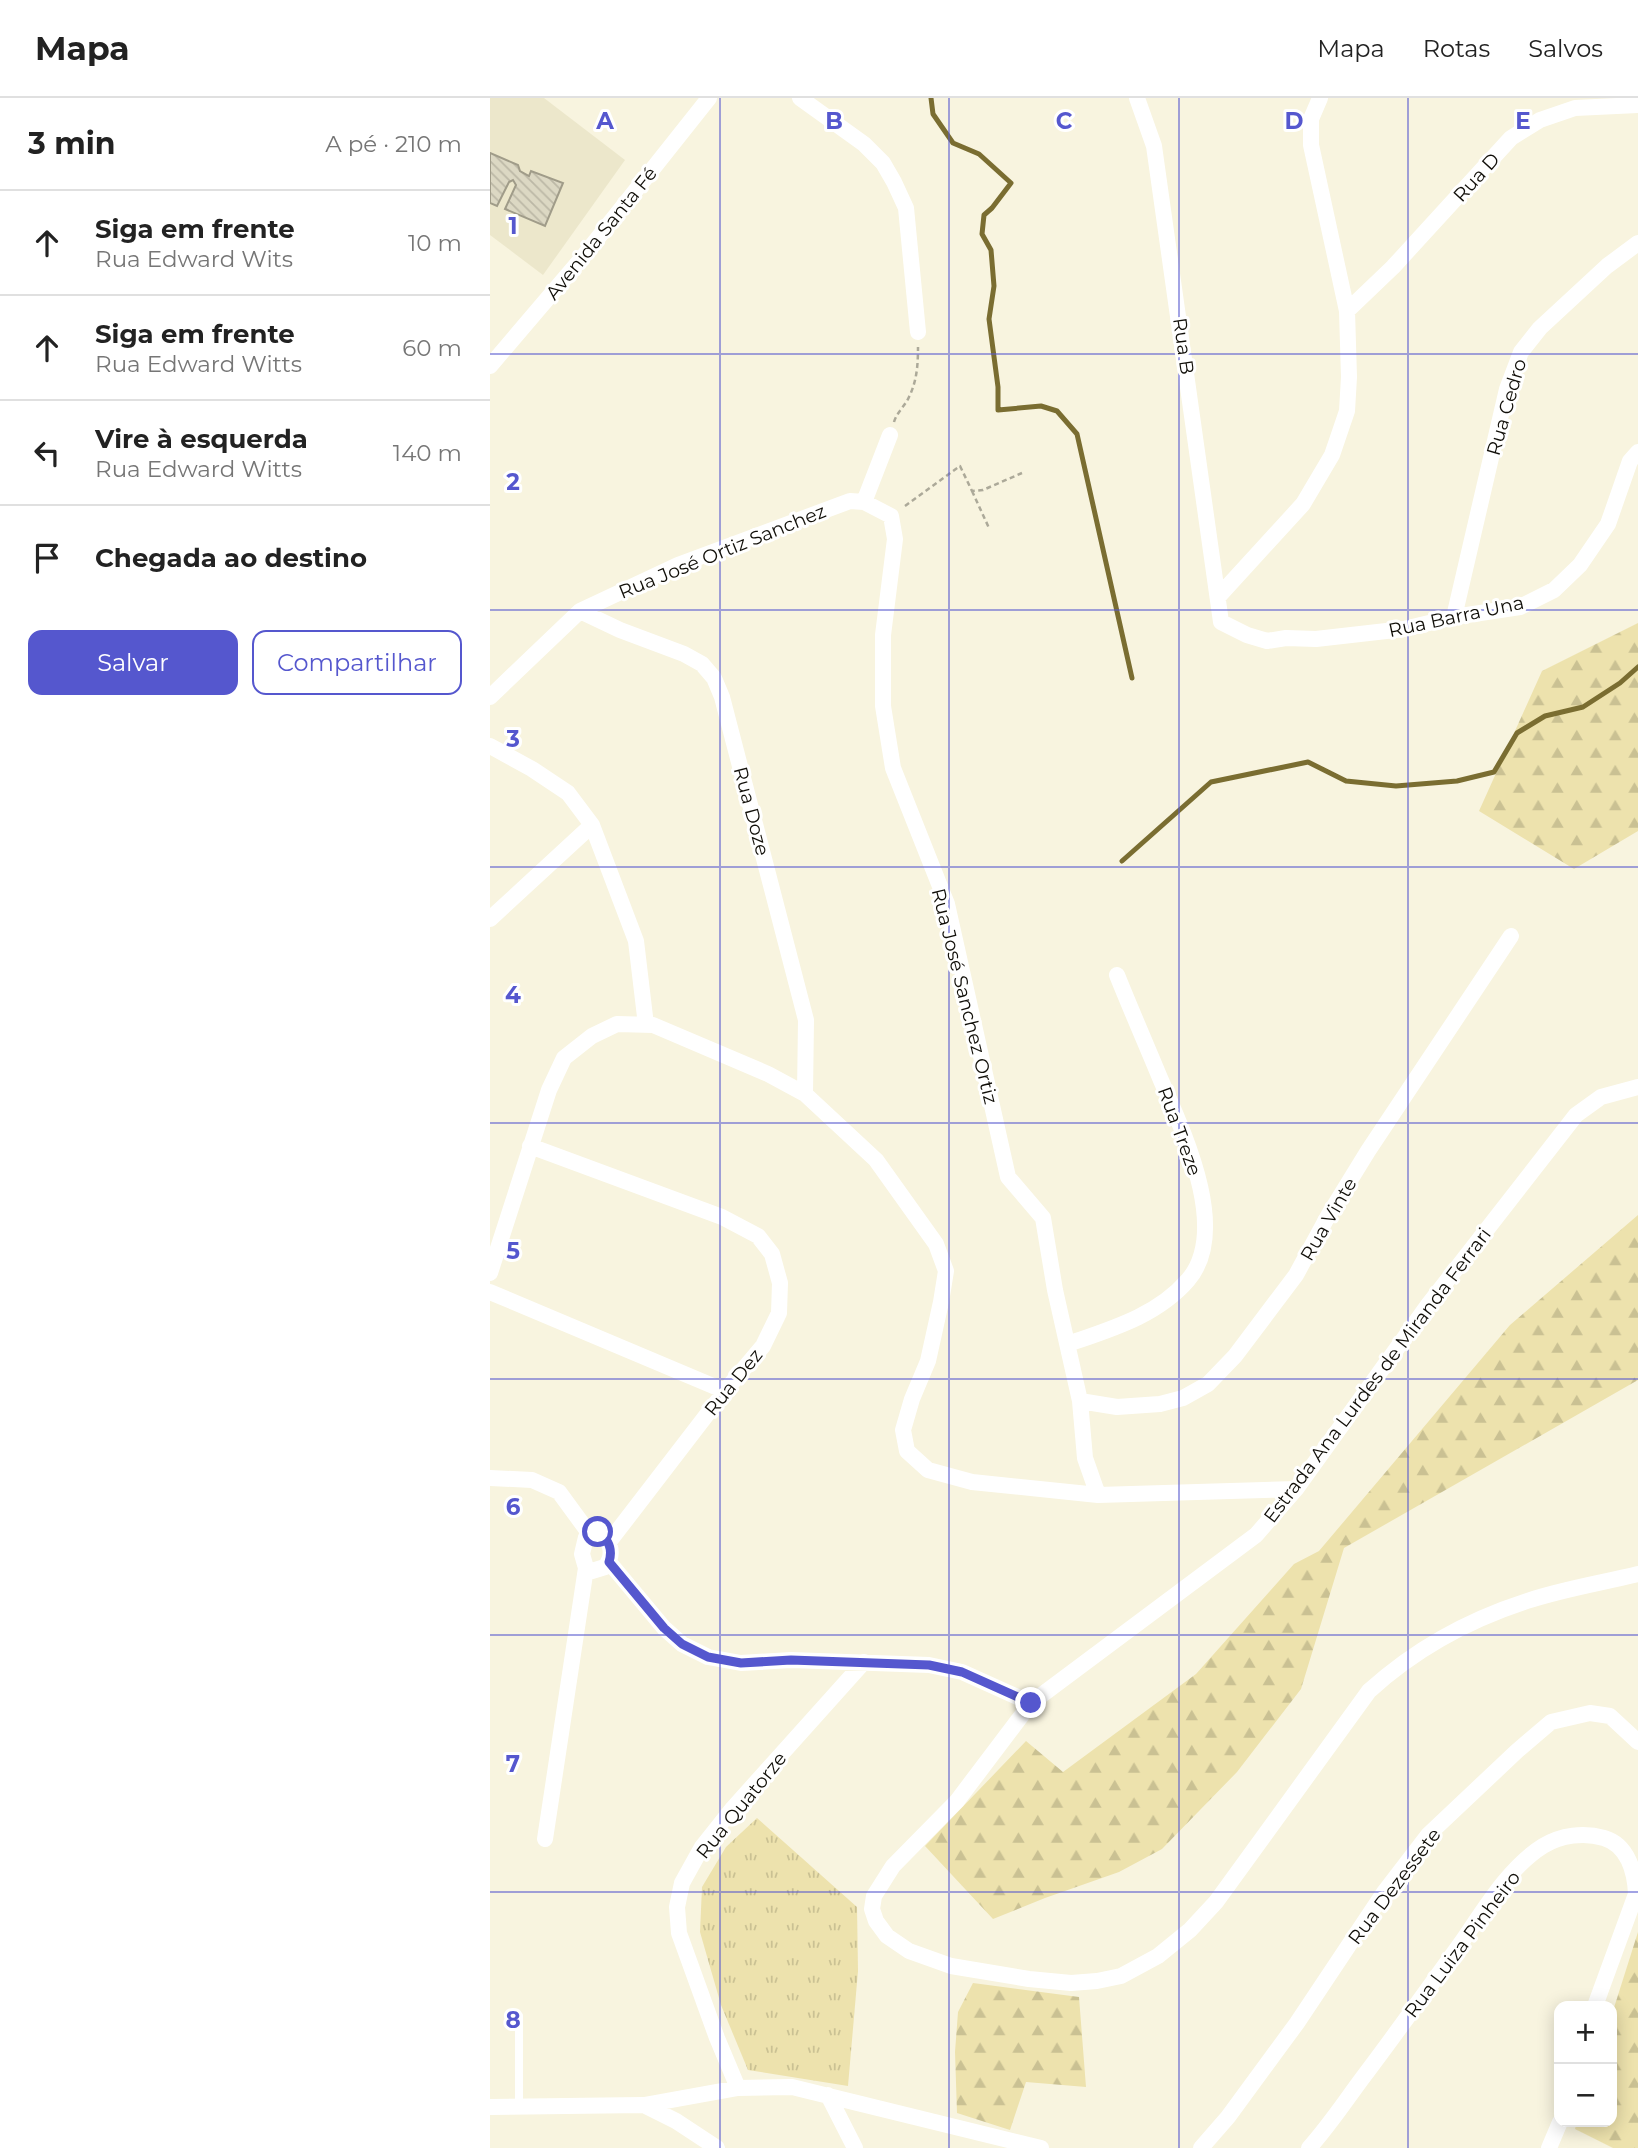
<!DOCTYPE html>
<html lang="pt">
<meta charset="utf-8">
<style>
body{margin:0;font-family:Montserrat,sans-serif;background:#f2f2f2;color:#222}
.controls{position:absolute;right:21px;bottom:21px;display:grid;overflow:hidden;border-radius:14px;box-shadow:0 4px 18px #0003}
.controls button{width:63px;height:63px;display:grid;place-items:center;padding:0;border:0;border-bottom:2px solid #e0e0e0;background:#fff;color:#222;font:35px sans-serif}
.stop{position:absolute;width:21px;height:21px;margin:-16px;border:5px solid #5557ce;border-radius:50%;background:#fff}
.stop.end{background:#5557ce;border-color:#fff;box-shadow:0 2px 7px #0008}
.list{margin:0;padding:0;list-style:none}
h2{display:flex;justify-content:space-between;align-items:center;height:91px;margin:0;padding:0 28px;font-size:30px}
h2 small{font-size:23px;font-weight:400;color:#767676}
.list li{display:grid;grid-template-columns:46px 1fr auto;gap:21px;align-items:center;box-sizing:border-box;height:105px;padding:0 28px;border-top:2px solid #e0e0e0}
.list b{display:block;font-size:26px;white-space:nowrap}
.list p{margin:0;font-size:23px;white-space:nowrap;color:#767676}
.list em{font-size:23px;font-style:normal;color:#767676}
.actions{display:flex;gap:14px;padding:21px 28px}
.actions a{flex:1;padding:16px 0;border:2px solid #5557ce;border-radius:14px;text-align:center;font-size:24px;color:#5557ce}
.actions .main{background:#5557ce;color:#fff}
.icon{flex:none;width:38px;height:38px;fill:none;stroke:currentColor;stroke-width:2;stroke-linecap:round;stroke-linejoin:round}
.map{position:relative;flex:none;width:1148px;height:2050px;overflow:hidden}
header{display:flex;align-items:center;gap:42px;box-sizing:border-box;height:98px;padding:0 35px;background:#fff;border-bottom:2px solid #e0e0e0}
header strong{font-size:33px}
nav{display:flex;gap:38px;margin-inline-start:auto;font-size:24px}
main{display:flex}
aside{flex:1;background:#fff}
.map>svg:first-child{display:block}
</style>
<header>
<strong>Mapa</strong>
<nav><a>Mapa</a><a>Rotas</a><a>Salvos</a></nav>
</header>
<main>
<aside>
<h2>3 min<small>A pé · 210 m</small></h2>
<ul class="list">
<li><svg class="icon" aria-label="ahead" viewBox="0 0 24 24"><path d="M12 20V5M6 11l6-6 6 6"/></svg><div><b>Siga em frente</b><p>Rua Edward Wits</p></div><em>10 m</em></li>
<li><svg class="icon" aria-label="ahead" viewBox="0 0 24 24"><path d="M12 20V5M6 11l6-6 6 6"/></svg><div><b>Siga em frente</b><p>Rua Edward Witts</p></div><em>60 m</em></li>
<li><svg class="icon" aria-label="left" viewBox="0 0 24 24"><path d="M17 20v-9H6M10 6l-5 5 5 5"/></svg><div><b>Vire à esquerda</b><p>Rua Edward Witts</p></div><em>140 m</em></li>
<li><svg class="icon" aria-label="arrive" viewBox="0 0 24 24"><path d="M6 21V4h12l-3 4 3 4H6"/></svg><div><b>Chegada ao destino</b></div></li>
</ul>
<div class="actions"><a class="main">Salvar</a><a>Compartilhar</a></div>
</aside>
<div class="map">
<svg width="1148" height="2050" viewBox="0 0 1148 2050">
<defs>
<pattern id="grass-tufts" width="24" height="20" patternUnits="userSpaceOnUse" patternTransform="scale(1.75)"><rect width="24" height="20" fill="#ede2ad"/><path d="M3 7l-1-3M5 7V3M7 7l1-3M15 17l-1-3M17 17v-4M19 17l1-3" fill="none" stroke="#cac193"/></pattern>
<pattern id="forest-firs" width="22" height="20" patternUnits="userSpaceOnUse" patternTransform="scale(1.75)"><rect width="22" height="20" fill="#ede2ad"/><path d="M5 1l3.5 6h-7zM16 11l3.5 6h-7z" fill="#cac193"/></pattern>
<pattern id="building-back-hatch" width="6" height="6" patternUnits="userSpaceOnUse" patternTransform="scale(1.75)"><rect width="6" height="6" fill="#dcd8c3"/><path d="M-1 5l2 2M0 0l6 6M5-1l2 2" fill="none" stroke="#bcb8a6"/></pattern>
</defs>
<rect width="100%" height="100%" fill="#f8f4df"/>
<path fill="#ece7cb" d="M0 0H54L135 62 53 177 0 137Z"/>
<path fill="url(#grass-tufts)" d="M267 1720 367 1809 368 1873 358 1988 258 1972 231 1907 210 1834 212 1789 236 1749Z"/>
<path fill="url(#forest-firs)" d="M1148 525V733L1084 771 989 713 1052 573Z
M1148 1117V1282L854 1450 811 1591 747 1674 672 1751 629 1774 555 1800 503 1821 435 1748 536 1643 573 1674 706 1576 804 1466 829 1453 1020 1227Z
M1148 1834V2050H1123L1085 2031 1087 2024H1122V1916Z
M483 1885 589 1899 596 1989 536 1984 520 2032 467 2015 465 1954 468 1914Z"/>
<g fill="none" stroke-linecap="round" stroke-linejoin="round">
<path stroke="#7a6d31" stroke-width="5" d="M441 0 443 16 463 45 489 56 521 85 502 110 494 117 492 136 501 152 504 188 499 221 508 289V312L551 308 567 313 587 336 642 580
M632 763 721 684 818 664 856 683 906 688 967 683 1004 674 1027 635 1055 618 1093 609 1130 585 1148 569"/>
</g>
<path fill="url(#building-back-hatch)" stroke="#a09c89" stroke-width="2" d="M0 55 28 67 30 73 39 78 41 73 73 85 55 128 15 111 26 87 23 82 19 84 7 108 0 105Z"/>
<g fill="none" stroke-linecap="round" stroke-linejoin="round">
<path stroke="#aca999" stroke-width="2.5" stroke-dasharray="5 3.5" stroke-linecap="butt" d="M404 324C407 314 415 308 419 299 427 283 428 266 428 249
M482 393 499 430
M415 408 470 368 482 393 493 392 532 375"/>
<path stroke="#fff" stroke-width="8" d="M29 1918V2010"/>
<path stroke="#fff" stroke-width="16" d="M310 0 374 46 393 65 404 84 416 110 428 234
M647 0 664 48 731 524 757 537 777 543 796 540 826 541 914 531 964 519 1030 509 1064 492 1090 467 1118 426 1140 363 1148 354
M857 213 903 169 1021 40 1050 22 1085 10 1148 7
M0 268 92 160 219 0
M374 404 400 337
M728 499 813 406 842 357 857 313 859 279 857 213 821 47V21L830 0
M90 513 130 532 194 556 212 566 224 580 232 599 316 922 315 996
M964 519 1017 291 1031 254 1050 230 1117 168 1148 145
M0 599 90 513 188 467 360 403 374 404 401 418 405 441 393 537V608L403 670 457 806 518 1079 553 1120 565 1192 590 1303 595 1360 608 1397
M0 648 42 671 78 695 102 727 146 843 156 927
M0 821 102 727
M1148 989 1111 999 1086 1017 938 1207 806 1391 766 1437 541 1605 467 1703 403 1768 384 1798 382 1811 386 1823 397 1838 419 1853 461 1868 539 1881 581 1885 607 1883 631 1878 668 1858 700 1832 726 1804 879 1593C925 1551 978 1522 1037 1503 1073 1491 1111 1485 1148 1476
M40 1048 232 1119 268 1138 282 1156 290 1185 289 1215 273 1248 235 1293 119 1444
M0 1175 59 992 74 960 102 938 127 926 163 927 278 976 315 996 386 1062 446 1146 456 1173 451 1204 438 1263 422 1301 413 1332 417 1353 438 1372 482 1384 608 1397 806 1391
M0 1194 235 1293
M578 1246C621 1231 667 1218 698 1182 741 1132 692 1031 670 980 656 946 641 912 627 877
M590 1303 627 1309 670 1306 693 1300 718 1286 745 1258 806 1177 838 1118 878 1053 1021 838
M0 1380 42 1382 69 1394 99 1435
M104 1434C120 1438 126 1455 115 1469L102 1473 96 1470 92 1456 96 1439Z
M119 1464 174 1530 192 1546 218 1559 251 1565 301 1562 439 1567 472 1574 541 1605
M55 1741 96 1470
M248 1990 227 1940 189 1835 187 1809 192 1785 212 1749 243 1710 374 1564
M338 1997 365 2050
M154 2007 186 2023 227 2050
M0 2009 154 2007 248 1990 302 1989 551 2050
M711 2050 738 2019 807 1925 895 1793 938 1737 1027 1653 1061 1624 1100 1615 1120 1618 1148 1644
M819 2050C838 2029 854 2005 871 1982 905 1937 938 1891 971 1845 994 1812 1018 1770 1053 1748 1071 1737 1094 1734 1114 1740 1138 1747 1145 1774 1146 1796L1105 1908
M1059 2050 1070 2024"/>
</g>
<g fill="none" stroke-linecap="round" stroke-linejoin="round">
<path stroke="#5557ce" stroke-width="9" d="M108 1434C119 1442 123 1451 119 1464L174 1530 192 1546 218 1559 251 1565 301 1562 439 1567 472 1574 541 1605"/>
</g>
<path fill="none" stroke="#5557ce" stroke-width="2" stroke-opacity="0.55" d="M230 0V2050M459 0V2050M689 0V2050M918 0V2050M0 256H1148M0 512H1148M0 769H1148M0 1025H1148M0 1281H1148M0 1537H1148M0 1794H1148"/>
<g text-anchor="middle" stroke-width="6" stroke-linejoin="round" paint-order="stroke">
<g font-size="19" fill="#100e08" stroke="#fff">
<text transform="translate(986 79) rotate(-48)" y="7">Rua D</text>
<text transform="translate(111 135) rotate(-51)" y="7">Avenida Santa Fé</text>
<text transform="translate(694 248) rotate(82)" y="7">Rua B</text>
<text transform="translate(1016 309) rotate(-74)" y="7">Rua Cedro</text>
<text transform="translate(232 453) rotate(-22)" y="7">Rua José Ortiz Sanchez</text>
<text transform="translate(966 518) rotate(-12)" y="7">Rua Barra Una</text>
<text transform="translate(262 713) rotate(75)" y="7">Rua Doze</text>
<text transform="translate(475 898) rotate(76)" y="7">Rua José Sanchez Ortiz</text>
<text transform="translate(690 1033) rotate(70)" y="7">Rua Treze</text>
<text transform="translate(838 1121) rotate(-60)" y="7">Rua Vinte</text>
<text transform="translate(887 1277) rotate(-53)" y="7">Estrada Ana Lurdes de Miranda Ferrari</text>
<text transform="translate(243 1284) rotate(-51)" y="7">Rua Dez</text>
<text transform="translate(251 1707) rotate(-51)" y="7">Rua Quatorze</text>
<text transform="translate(904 1788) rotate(-53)" y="7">Rua Dezessete</text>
<text transform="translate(972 1846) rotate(-53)" y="7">Rua Luiza Pinheiro</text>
</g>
</g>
<g font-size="23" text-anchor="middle" font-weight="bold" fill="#5557ce" stroke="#fff" stroke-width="6" stroke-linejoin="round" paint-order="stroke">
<text x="115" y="31">A</text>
<text x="344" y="31">B</text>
<text x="574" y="31">C</text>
<text x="804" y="31">D</text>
<text x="1033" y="31">E</text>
<text x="23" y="136">1</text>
<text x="23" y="392">2</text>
<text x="23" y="649">3</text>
<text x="23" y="905">4</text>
<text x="23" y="1161">5</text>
<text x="23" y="1417">6</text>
<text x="23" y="1674">7</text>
<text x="23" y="1930">8</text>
</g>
</svg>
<div class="controls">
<button>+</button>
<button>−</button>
</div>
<div class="stop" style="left:108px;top:1434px"></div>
<div class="stop end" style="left:541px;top:1605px"></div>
</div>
</main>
